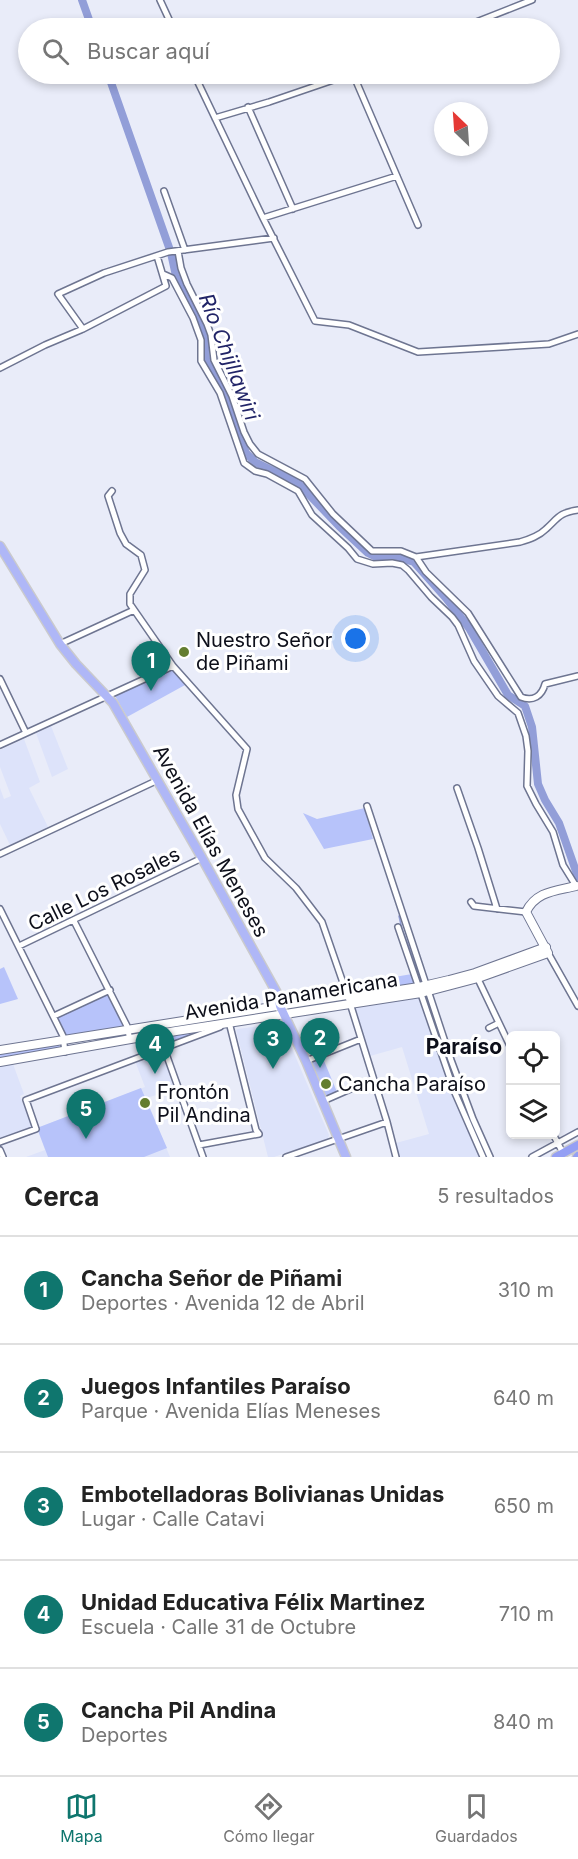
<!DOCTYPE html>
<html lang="es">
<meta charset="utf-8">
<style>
body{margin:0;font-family:Inter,sans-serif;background:#f6f6f6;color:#222}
.controls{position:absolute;right:18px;bottom:18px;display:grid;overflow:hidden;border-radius:9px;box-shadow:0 3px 9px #0003}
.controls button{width:54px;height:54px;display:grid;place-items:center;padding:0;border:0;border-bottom:2px solid #e0e0e0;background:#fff;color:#222;font:30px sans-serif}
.compass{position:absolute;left:434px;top:102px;width:54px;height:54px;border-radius:50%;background:#fff;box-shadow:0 3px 9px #0003;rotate:335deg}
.you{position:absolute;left:356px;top:639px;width:21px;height:21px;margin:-15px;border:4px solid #fff;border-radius:50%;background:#1a73e8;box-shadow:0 0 0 9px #1a73e833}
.badge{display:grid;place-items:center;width:39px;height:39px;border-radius:50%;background:#0f766e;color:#fff;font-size:20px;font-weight:700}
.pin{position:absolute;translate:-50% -50px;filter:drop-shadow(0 2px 3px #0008)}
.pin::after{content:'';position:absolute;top:32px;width:21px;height:18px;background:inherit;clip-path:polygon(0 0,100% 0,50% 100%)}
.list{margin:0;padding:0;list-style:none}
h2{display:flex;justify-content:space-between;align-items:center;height:78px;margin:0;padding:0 24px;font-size:26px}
h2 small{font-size:20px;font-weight:400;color:#767676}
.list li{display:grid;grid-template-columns:39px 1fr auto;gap:18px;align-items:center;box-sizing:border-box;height:108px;padding:0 24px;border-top:2px solid #e0e0e0}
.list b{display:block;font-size:22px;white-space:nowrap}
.list p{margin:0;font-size:20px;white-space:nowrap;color:#767676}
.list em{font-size:20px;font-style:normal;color:#767676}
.icon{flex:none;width:33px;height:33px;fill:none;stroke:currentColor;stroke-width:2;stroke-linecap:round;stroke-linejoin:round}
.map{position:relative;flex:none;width:578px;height:1157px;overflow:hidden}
.search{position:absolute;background:#fff;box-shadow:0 3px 9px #0003;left:18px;right:18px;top:18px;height:66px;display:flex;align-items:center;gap:15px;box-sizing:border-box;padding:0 21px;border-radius:33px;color:#767676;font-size:22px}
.sheet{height:618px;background:#fff}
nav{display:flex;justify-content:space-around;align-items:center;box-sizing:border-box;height:84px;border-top:2px solid #e0e0e0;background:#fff;font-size:16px;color:#767676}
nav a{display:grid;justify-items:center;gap:3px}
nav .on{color:#0f766e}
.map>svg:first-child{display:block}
</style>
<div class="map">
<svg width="578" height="1157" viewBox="0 0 578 1157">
<rect width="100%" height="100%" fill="#e9ecf9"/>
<path fill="#dde3fa" d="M51 726 68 769 52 777 36 733Z
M24 739 40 782 29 788 48 827 10 845 0 824V788L4 799 11 796 0 767V750Z
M419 996 463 1121 480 1157H399L396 1143 429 1134 402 1047 370 1056 355 1006Z
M281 1023 329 1135 328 1139 274 1157H268L236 1030 238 1029Z
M162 1051 174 1090 146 1098 170 1157H26L45 1150 37 1128 145 1087 135 1061Z
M13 1064 24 1094 20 1096 32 1127 0 1140V1066Z"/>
<path fill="#b7c3fa" d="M171 669 185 685 127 717 115 696Z
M365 808 373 839 324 849 303 813 317 819Z
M4 967 18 999 0 1004V969Z
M412 974 415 984 354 994 350 993 347 985Z
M107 994 124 1027 67 1037 57 1017Z
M198 1030 199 1033 158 1048 154 1038Z
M59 1043 60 1049 0 1059V1052Z
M322 1056 337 1092 325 1097 311 1063Z
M141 1088 167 1148 144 1157H48L37 1128Z"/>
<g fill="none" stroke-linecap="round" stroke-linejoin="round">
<path stroke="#929ed8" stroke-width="1.5" d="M399 916 402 929 422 982
M425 996 429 1009
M430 1013 469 1119 487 1157"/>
<path stroke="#929ed8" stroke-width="8" d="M82 0 92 28
M108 74 171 253 176 276 204 329 206 359 229 400 236 427 246 453 255 462 298 483 339 526 368 553 378 558 403 559 414 562 446 598 469 628 508 695 525 706 532 727 538 784 545 800 559 823 578 877"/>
<g stroke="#6e7591" stroke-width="8">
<path id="minor" d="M160 0 173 28
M461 28 532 0
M194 74 263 218 315 321 349 325 418 352 549 344 578 334
M353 74 418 225
M248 107 293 209
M215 118 269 102 351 74
M164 191 185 250
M263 218 397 176
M178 251 181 268 187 284 207 324 211 335 214 360 232 396 244 432 250 444 258 454 305 479 333 514 372 551H401L416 557 426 572 468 613 521 697C533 702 542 696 545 684L578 676
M163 274 172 278 193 318 201 340V361L220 393 244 463 255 471 267 474 298 491 312 515 348 548 357 559 373 564 392 563 402 565 408 570 431 597 452 617 458 625 474 661 498 696 518 713 526 736 528 751 527 786 536 804 553 832 563 865 576 886
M83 329 58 294 104 273 168 252 274 238
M0 368 45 345 83 329 166 286 157 256
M112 491 108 496 120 533 126 544 141 555 145 570 130 594V604L173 666 247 749 236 795 238 809 265 858 296 888 322 922 350 1003 387 1122 396 1157
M416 557 520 542C530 539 539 536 546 529 559 517 559 513 578 510
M60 644 134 610
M0 679 26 733
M0 745 173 666
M457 788 478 848 497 909
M367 806 451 1060 473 1119 490 1157
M0 854 158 780
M471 902 474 906 526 912
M0 909 63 1036 65 1052
M74 921 127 1026 130 1040
M398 927 455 1093 483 1157
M19 946 202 858
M548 953 578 1006
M477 977 510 1046
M54 1016 110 990
M489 1028 499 1023
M164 1048 203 1157
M306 1061 361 1039
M323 1101 373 1079
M553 1134 563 1153
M0 1142 36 1129 26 1100 220 1027
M199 1145 259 1134 256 1130 229 1022
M0 1150 3 1157
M286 1157 387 1122
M532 1157 578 1132"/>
</g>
<g stroke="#6e7591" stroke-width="10">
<path id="secondary" d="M0 1050 347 995 353 997 419 987 449 980 475 973 546 947
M0 1062 176 1031 421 993 478 978 548 953 526 912C536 891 556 891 576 886"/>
</g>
<g stroke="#cacacd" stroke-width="11">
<path id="primary" d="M0 546 60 644 76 664 113 703 202 858 278 995 280 1006 306 1061 346 1157"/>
</g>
<g stroke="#cacacd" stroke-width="11">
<path id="trunk" d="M556 1157 578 1145
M577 1157 578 1156"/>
</g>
<use href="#minor" stroke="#fff" stroke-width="5"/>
<use href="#secondary" stroke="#fff" stroke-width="8"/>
<use href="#primary" stroke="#afb7f7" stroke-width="8"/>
<use href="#trunk" stroke="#949ff4" stroke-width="8"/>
</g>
<g fill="#637d30" stroke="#fff" stroke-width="2">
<circle cx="184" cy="652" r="6"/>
<circle cx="326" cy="1084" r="6"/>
<circle cx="145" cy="1103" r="6"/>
</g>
<g text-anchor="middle" stroke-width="6" stroke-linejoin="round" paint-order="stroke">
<g font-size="20" fill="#0d0f1a" stroke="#fff" text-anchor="start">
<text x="196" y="647">Nuestro Señor<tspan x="196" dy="23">de Piñami</tspan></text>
<text x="338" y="1091">Cancha Paraíso</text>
<text x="157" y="1099">Frontón<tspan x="157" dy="23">Pil Andina</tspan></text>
</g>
<g font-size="20" fill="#0d0f1a" stroke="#fff">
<text transform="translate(211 841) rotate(61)" y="7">Avenida Elías Meneses</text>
<text transform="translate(104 889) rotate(-26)" y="7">Calle Los Rosales</text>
<text transform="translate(291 996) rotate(-9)" y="7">Avenida Panamericana</text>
</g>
<g font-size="21" font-style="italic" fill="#212467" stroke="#fff">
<text transform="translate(229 357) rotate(69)" y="7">Río Chijllawiri</text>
</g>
<g font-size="21" font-weight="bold" fill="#0d0f1a" stroke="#fff">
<text x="464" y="1054">Paraíso</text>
</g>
</g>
</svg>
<div class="controls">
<button><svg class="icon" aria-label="locate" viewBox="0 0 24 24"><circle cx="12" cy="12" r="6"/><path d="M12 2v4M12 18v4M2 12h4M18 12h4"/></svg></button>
<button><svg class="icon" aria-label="layers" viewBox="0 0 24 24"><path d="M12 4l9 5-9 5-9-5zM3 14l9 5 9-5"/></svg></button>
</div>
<svg class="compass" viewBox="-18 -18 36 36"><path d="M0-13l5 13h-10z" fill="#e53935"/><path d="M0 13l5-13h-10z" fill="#767676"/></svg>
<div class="you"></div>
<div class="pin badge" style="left:151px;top:691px">1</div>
<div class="pin badge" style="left:320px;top:1068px">2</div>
<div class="pin badge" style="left:273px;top:1069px">3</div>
<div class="pin badge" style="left:155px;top:1074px">4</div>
<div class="pin badge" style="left:86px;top:1139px">5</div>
<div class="search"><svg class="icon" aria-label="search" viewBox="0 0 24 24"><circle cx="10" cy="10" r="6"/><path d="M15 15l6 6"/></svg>Buscar aquí</div>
</div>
<section class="sheet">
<h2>Cerca<small>5 resultados</small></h2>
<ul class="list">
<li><span class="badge">1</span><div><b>Cancha Señor de Piñami</b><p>Deportes · Avenida 12 de Abril</p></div><em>310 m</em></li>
<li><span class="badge">2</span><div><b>Juegos Infantiles Paraíso</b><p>Parque · Avenida Elías Meneses</p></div><em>640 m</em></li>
<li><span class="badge">3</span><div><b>Embotelladoras Bolivianas Unidas</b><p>Lugar · Calle Catavi</p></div><em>650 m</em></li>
<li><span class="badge">4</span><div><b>Unidad Educativa Félix Martinez</b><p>Escuela · Calle 31 de Octubre</p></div><em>710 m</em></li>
<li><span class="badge">5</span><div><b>Cancha Pil Andina</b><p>Deportes</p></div><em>840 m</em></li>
</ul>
</section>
<nav>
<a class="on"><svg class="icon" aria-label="map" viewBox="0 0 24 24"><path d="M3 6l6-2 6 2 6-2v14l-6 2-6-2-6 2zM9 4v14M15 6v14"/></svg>Mapa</a>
<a><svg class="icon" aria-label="directions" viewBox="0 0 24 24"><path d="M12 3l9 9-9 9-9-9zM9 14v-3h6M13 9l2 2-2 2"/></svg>Cómo llegar</a>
<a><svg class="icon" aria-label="saved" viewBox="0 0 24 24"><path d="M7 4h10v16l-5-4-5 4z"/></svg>Guardados</a>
</nav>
